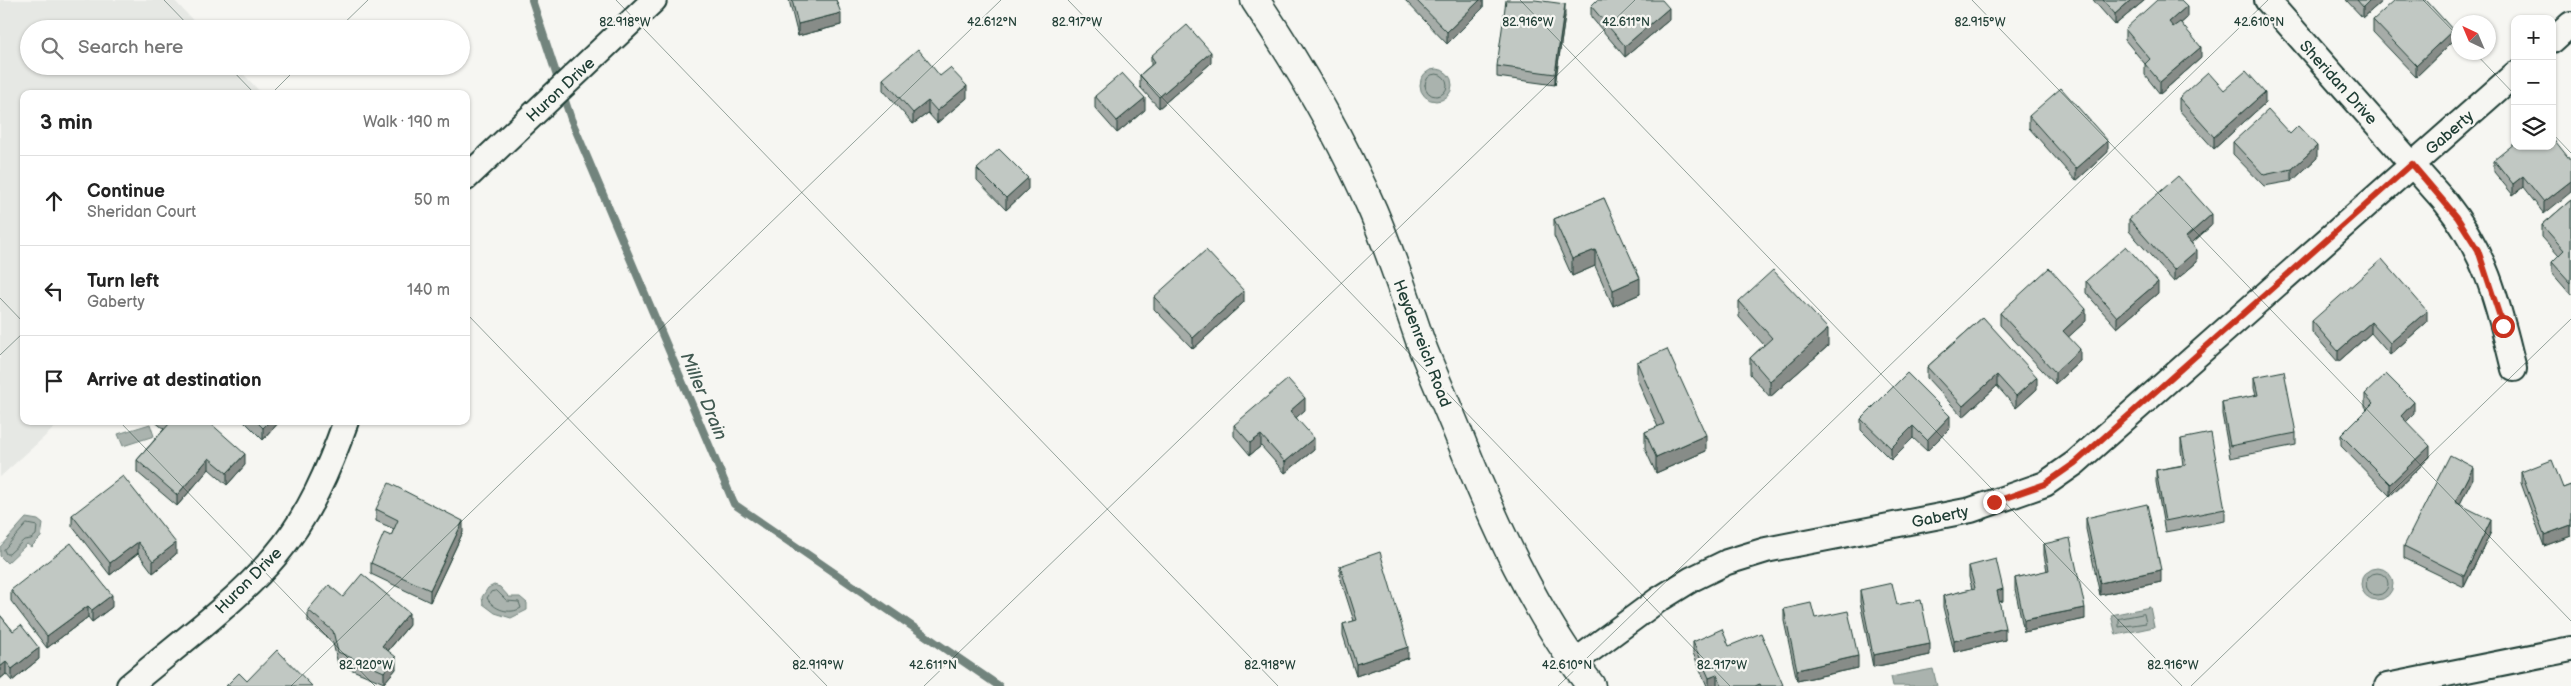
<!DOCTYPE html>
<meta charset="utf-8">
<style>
body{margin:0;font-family:"Balsamiq Sans",sans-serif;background:#f2f2f2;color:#222}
.controls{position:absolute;right:15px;top:15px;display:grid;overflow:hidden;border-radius:10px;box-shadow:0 1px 4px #0004}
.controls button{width:45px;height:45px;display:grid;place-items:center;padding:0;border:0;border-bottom:1px solid #e0e0e0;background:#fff;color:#222;font:25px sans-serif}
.compass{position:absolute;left:2451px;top:15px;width:45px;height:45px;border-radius:50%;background:#fff;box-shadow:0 1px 4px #0004;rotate:316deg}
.stop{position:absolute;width:15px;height:15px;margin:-11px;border:4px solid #c8321e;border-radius:50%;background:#fff}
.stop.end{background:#c8321e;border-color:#fff;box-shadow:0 1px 5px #0008}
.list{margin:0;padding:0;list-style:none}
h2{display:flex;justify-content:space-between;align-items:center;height:65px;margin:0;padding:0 20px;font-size:21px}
h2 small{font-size:16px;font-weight:400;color:#767676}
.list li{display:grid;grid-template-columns:32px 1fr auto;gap:15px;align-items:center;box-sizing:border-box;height:90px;padding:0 20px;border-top:1px solid #e0e0e0}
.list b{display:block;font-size:19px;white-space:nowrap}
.list p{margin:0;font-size:16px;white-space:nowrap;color:#767676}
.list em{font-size:16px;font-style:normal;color:#767676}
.icon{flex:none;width:28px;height:28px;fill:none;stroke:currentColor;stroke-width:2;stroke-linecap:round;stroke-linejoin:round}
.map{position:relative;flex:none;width:2571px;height:686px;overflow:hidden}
.search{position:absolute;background:#fff;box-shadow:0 1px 4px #0004;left:20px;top:20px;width:450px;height:55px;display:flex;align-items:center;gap:12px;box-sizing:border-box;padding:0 18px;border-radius:28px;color:#767676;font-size:19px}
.panel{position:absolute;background:#fff;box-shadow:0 1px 4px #0004;left:20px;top:90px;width:450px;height:335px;border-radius:10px}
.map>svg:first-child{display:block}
</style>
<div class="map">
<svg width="2571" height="686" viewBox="0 0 2571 686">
<rect width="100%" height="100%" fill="#f6f6f2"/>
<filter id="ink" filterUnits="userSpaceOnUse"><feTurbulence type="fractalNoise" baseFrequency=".02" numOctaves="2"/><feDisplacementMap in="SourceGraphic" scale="10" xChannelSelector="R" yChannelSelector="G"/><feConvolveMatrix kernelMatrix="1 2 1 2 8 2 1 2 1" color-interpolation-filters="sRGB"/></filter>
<g filter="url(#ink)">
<path fill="#e6e8e4" d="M0 0H174L201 29H29V66H236L262 94H24V421H62L0 477Z"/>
<path fill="#aab3ae" stroke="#72847d" d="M1420 85a16 16 0 1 1 32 0a16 16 0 1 1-32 0Z
M150 424 154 436 123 446 118 434Z
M26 518 38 520 43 524 41 537 31 547 27 544 7 563 0 556V547Z
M2361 584a16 16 0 1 1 32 0a16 16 0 1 1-32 0Z
M494 585 500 587 509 597H520L527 603V610L511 618 495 613 483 604 482 597 488 588Z
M2150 607 2154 627 2116 635 2111 615Z
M1933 669 1937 686H1893L1891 677Z"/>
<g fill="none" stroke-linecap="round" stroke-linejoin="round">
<path stroke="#576c65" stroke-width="1" d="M1425 85a11 11 0 1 1 22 0a11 11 0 1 1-22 0Z
M27 524 37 526 36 535 31 539 24 540 9 554H6L4 550Z
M2366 584a11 11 0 1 1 22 0a11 11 0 1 1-22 0Z
M497 591 507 601 519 602 521 608C510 615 494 610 487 598L491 592Z
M2144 614 2146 623 2119 627V619Z"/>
<path stroke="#72847d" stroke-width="8" d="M532 0 571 119 734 504 999 686"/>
<g stroke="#1f3d34" stroke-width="28">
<path id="minor" d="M2267 0 2446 203C2488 256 2498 305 2514 369
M2552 41 2571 24
M466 178 654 0
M1573 663 1658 600 1692 579 1727 562 1766 550 1971 510 2045 484 2075 463 2515 74
M129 686C176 646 237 602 276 555 309 516 329 469 346 421
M2387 686 2571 649"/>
</g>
<g stroke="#1f3d34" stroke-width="31">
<path id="tertiary" d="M1255 0C1300 67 1341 137 1373 211 1392 256 1407 303 1423 349 1435 379 1448 408 1460 438 1495 525 1534 611 1591 686"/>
</g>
<use href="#minor" stroke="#f6f6f2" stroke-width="24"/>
<use href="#tertiary" stroke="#f6f6f2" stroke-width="28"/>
</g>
<path fill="#a6aca8" stroke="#1f3d34" d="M789 0H836L841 25 798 36Z
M1405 0H1483V8L1447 44Z
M2093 0H2145L2115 25Z
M2346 0H2383L2363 18Z
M1591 6 1669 20 1625 57 1591 17Z
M1565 16 1555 85 1497 77V66Z
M2187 18 2181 23 2201 58 2160 94 2145 75V64L2125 40V29Z
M2373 20 2453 41 2416 77 2373 32Z
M1151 56 1211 63 1159 108 1140 87V75L1151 65Z
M940 76 967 98 937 123 928 113 913 124 883 90V79Z
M2224 90 2265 103 2214 149 2179 110V98Z
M1095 96 1145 110 1117 133 1095 108Z
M2029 116 2108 152 2076 181 2029 128Z
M2290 134 2317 158 2292 181 2264 186 2233 154V142Z
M2552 146 2544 214 2523 187 2513 195 2494 172V160Z
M977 169 1028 189 1006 210 977 180Z
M1604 198 1640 294 1613 306 1595 266 1572 276 1554 236V219Z
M2571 200V295L2552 273V262L2559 256 2542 237V225Z
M2129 219 2212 225 2192 243 2197 262 2174 282 2129 231Z
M2086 281 2158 293 2117 328 2086 293Z
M1154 297 1244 302 1193 349 1154 309Z
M1739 301 1828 346 1770 397 1750 374V358L1764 345 1739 317Z
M2000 313 2086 321 2068 337 2080 361 2055 384 2000 325Z
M1983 317 2037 389 2016 408 1997 386 1963 417 1927 378V367Z
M2312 321 2427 322 2390 355 2371 333 2338 362 2312 332Z
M1637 362 1706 451 1656 473 1645 449V432L1658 427 1637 379Z
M2254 377 2296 433V445L2230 458 2222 414V402L2256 396 2254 388Z
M2365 394 2414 414 2406 422 2430 457 2390 496 2341 446V435L2367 409 2365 406Z
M1305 410 1296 417 1314 450 1285 473 1261 446 1250 455 1234 436V425Z
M1861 419 1950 428 1927 451 1913 438 1891 460 1861 430Z
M154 421H208L245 465 227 485 209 469 177 506 137 472V460L164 429Z
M244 421H280L263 440Z
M2181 439 2225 509V521L2165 532 2156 482V470L2183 465 2181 450Z
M2521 472 2563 488 2571 485V536L2544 546 2521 483Z
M2473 478 2459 505 2491 532 2464 587 2404 558V546Z
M376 509 463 532 430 602 371 574V563L391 536 394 529 376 521Z
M72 515 176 554 153 573 138 553 110 575 72 526Z
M2086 518 2161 582 2100 595 2086 529Z
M2044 544 2085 619 2024 632 2015 589V578L2047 571 2044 555Z
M1340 566 1408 658 1356 676 1343 635V624L1354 621 1340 577Z
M1969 566 2003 601 1999 602 2005 640 1954 652 1943 607V596L1972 589 1969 577Z
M11 590 112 607 92 622 88 617 47 648 11 601Z
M1860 590 1897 605 1930 655 1873 667 1860 602Z
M343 597 409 625 388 651 396 669 384 683 338 664 333 643 308 621V610Z
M1784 609 1815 618 1858 668 1797 681 1784 621Z
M0 615 13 631 39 659 12 681 6 674 0 679Z
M1693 642 1729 646 1783 686H1707L1693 653Z"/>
<path fill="#878c88" stroke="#1f3d34" d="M1480 0H1483V8L1447 44V32Z
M2131 0H2145L2115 25V14Z
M2370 0H2383L2363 18V7Z
M1565 4V16L1555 85V74Z
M2187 6V18L2169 34V22Z
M1669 8V20L1625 57V46Z
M841 13V25L798 36V24Z
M2453 30V41L2416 77V65Z
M2201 47V58L2160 94V82Z
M1211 52V63L1159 108V97Z
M967 86V98L937 123V111Z
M2265 92V103L2214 149V137Z
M1145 98V110L1117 133V121Z
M928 101V113L913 124V113Z
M2108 141V152L2076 181V169Z
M2317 146V158L2292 181V169Z
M2523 176V187L2513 195V184Z
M1028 178V189L1006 210V198Z
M2571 181V192L2544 214V202Z
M2212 214V225L2186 248V237Z
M1595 250V266L1572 276V259Z
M2197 250V262L2174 282V270Z
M1640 278V294L1613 306V290Z
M2158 282V293L2117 328V317Z
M1244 291V302L1193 349V338Z
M2086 309V321L2063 342V331Z
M2427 311V322L2390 355V343Z
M2371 322V333L2338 362V351Z
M1828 329V346L1770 397V381Z
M2080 349V361L2055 384V372Z
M1997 375V386L1963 417V406Z
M2037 377V389L2016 408V396Z
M1305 398V410L1290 423V411Z
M2414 402V414L2401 427V416Z
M1950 416V428L1927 451V440Z
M270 421H280L263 440V428Z
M1913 426V438L1891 460V448Z
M1261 435V446L1250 455V443Z
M1706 435V451L1656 473V457Z
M1314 438V450L1285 473V462Z
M2430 446V457L2390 496V484Z
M245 454V465L227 485V473Z
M209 458V469L177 506V495Z
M2473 467V478L2455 514V502Z
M2491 520V532L2464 587V576Z
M463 521V532L430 602V590Z
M2571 525V536L2544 546V535Z
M138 542V553L110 575V563Z
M176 543V554L153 573V561Z
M2161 570V582L2100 595V583Z
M2003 589V601L1997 602V591Z
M112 595V607L92 622V610Z
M88 606V617L47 648V636Z
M2085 608V619L2024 632V620Z
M409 613V625L382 658V646Z
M2005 628V640L1954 652V641Z
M1930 644V655L1873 667V655Z
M1408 647V658L1356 676V664Z
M39 648V659L12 681V669Z
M1858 656V668L1797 681V670Z
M396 657V669L384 683V672Z
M6 662V674L0 679V667Z
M1717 675V686H1709V678Z"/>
<path fill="#c1c8c3" stroke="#1f3d34" d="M792 0H836L841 13 798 24Z
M1416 0H1480L1447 32Z
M1506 0H1535L1565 4 1555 74 1497 66Z
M1597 0H1662L1669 8 1625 46 1591 6Z
M2103 0H2131L2115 14Z
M2157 0H2181L2187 6 2169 22 2173 27 2180 22 2201 47 2160 82 2145 64 2150 59 2125 29Z
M2357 0H2370L2363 7Z
M2395 0H2426L2453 30 2416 65 2373 20Z
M1187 25 1211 52 1159 97 1140 75 1155 62 1151 56Z
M918 49 940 76 950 68 967 86 937 111 928 101 913 113 883 79Z
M2246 71 2265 92 2214 137 2179 98 2208 72 2224 90Z
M1122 73 1145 98 1117 121 1095 96Z
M2061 88 2108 141 2076 169 2029 116Z
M2268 110 2290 134 2298 126 2317 146 2292 169 2264 175 2233 142Z
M2552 137 2571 161V181L2544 202 2523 176 2513 184 2494 160 2515 143V146H2552Z
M999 149 1028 178 1006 198 977 169Z
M2178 176 2212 214 2186 237 2197 250 2174 270 2129 219Z
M1604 198 1640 278 1613 290 1595 250 1572 259 1554 219Z
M2571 200V283L2552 262 2564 250 2542 225Z
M2126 246 2158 282 2117 317 2086 281Z
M1206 250 1244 291 1193 338 1154 297Z
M2382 259 2427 311 2390 343 2371 322 2338 351 2312 321Z
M2049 268 2086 309 2063 331 2080 349 2055 372 2000 313Z
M1773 270 1828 329 1770 381 1750 358 1772 338 1739 301Z
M1983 317 2037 377 2016 396 1997 375 1963 406 1927 367Z
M1667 349 1706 435 1656 457 1645 432 1664 424 1637 362Z
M2284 371 2296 433 2230 446 2222 402 2258 395 2254 377Z
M1907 373 1950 416 1927 440 1913 426 1891 448 1861 419Z
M2386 374 2414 402 2401 416 2430 446 2390 484 2341 435 2373 403 2365 394Z
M1288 379 1305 398 1290 411 1314 438 1285 462 1261 435 1250 443 1234 425Z
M168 421H208L245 454 227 473 209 458 177 495 137 460 170 423Z
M256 421H270L263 428Z
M2211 433 2225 509 2165 521 2156 470 2186 465 2181 439Z
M2450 455 2473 467 2455 502 2491 520 2464 576 2404 546Z
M2552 460 2563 488 2571 485V525L2544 535 2521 472Z
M123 476 176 543 153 561 138 542 110 563 72 515Z
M389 483 463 521 430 590 371 563 384 533 391 536 398 520 376 509Z
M2147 504 2161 570 2100 583 2086 518Z
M2070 538 2085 608 2024 620 2015 578 2049 570 2044 544Z
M71 543 112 595 92 610 88 606 47 636 11 590Z
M1380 552 1408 647 1356 664 1343 624 1357 620 1340 566Z
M1996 559 2003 589 1997 591 2005 628 1954 641 1943 596 1975 588 1969 566Z
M362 574 409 613 382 646 396 657 384 672 338 652 333 631 308 610 329 585 343 597Z
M1892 583 1897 605 1921 600 1930 644 1873 655 1860 590Z
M1811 603 1815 618 1848 611 1858 656 1797 670 1784 609Z
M0 615 13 631 21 625 39 648 12 669 6 662 0 667Z
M1722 629 1729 646 1761 633 1783 685 1779 686H1761L1760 684 1755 686H1722L1717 675 1709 678 1693 642Z
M277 650 312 686H226L239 673 247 681Z"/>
</g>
<g fill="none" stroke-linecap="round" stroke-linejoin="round" filter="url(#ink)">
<path stroke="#c8321e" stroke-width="6" d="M1994 502 2045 484 2075 463 2412 164 2457 217 2478 250 2503 326"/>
</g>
<path fill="none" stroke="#1f3d34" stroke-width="1" stroke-opacity="0.45" d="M164 0 192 29M616 0 1278 686M1068 0 1730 686M1520 0 2182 686M1972 0 2571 621M2423 0 2458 36M338 29 368 0M2474 52 2515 95M228 66 255 94M271 94 299 66M2552 133 2571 153M0 298 24 323M466 313 827 686M0 355 24 332M119 421 375 686M291 686 1001 0M924 686 1635 0M1558 686 2268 0M2191 686 2571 319"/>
<g text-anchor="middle" stroke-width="4.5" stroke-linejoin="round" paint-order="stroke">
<g font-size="16" fill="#1f3d34" stroke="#f6f6f2">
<text transform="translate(2339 82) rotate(48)" y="6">Sheridan Drive</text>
<text transform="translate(560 89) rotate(-43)" y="6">Huron Drive</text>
<text transform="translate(2449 132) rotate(-41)" y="6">Gaberty</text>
<text transform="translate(1423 343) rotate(69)" y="6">Heydenreich Road</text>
<text transform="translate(1940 516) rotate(-12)" y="6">Gaberty</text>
<text transform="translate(248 580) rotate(-45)" y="6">Huron Drive</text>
</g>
<g font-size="18" font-style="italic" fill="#425a52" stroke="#f6f6f2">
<text transform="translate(704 396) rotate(67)" y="6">Miller Drain</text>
</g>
</g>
<g font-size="12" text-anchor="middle" fill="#1f3d34" stroke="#f6f6f2" stroke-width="4.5" stroke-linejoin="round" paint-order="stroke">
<text x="992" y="26">42.612°N</text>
<text x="1626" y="26">42.611°N</text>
<text x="2259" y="26">42.610°N</text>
<text x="1077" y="26">82.917°W</text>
<text x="1528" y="26">82.916°W</text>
<text x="1980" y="26">82.915°W</text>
<text x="625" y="26">82.918°W</text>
<text x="366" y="669">82.920°W</text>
<text x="818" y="669">82.919°W</text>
<text x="1270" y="669">82.918°W</text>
<text x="1722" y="669">82.917°W</text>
<text x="2173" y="669">82.916°W</text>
<text x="933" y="669">42.611°N</text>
<text x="1567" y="669">42.610°N</text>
</g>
</svg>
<div class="controls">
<button>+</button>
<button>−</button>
<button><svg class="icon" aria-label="layers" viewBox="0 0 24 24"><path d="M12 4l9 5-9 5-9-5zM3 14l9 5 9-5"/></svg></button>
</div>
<svg class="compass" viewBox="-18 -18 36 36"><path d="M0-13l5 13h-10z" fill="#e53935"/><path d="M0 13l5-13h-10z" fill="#767676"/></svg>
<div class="stop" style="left:2503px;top:326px"></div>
<div class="stop end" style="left:1994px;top:502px"></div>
<div class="search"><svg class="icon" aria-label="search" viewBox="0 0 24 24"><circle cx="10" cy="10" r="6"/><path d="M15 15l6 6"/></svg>Search here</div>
<section class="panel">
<h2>3 min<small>Walk · 190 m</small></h2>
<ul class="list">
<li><svg class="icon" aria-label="ahead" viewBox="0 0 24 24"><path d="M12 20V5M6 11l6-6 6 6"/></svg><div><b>Continue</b><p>Sheridan Court</p></div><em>50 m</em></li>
<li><svg class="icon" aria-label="left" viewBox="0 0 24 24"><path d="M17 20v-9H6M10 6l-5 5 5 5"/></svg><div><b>Turn left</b><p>Gaberty</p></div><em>140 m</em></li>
<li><svg class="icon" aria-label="arrive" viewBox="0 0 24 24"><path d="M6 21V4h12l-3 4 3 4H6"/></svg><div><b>Arrive at destination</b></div></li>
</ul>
</section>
</div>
